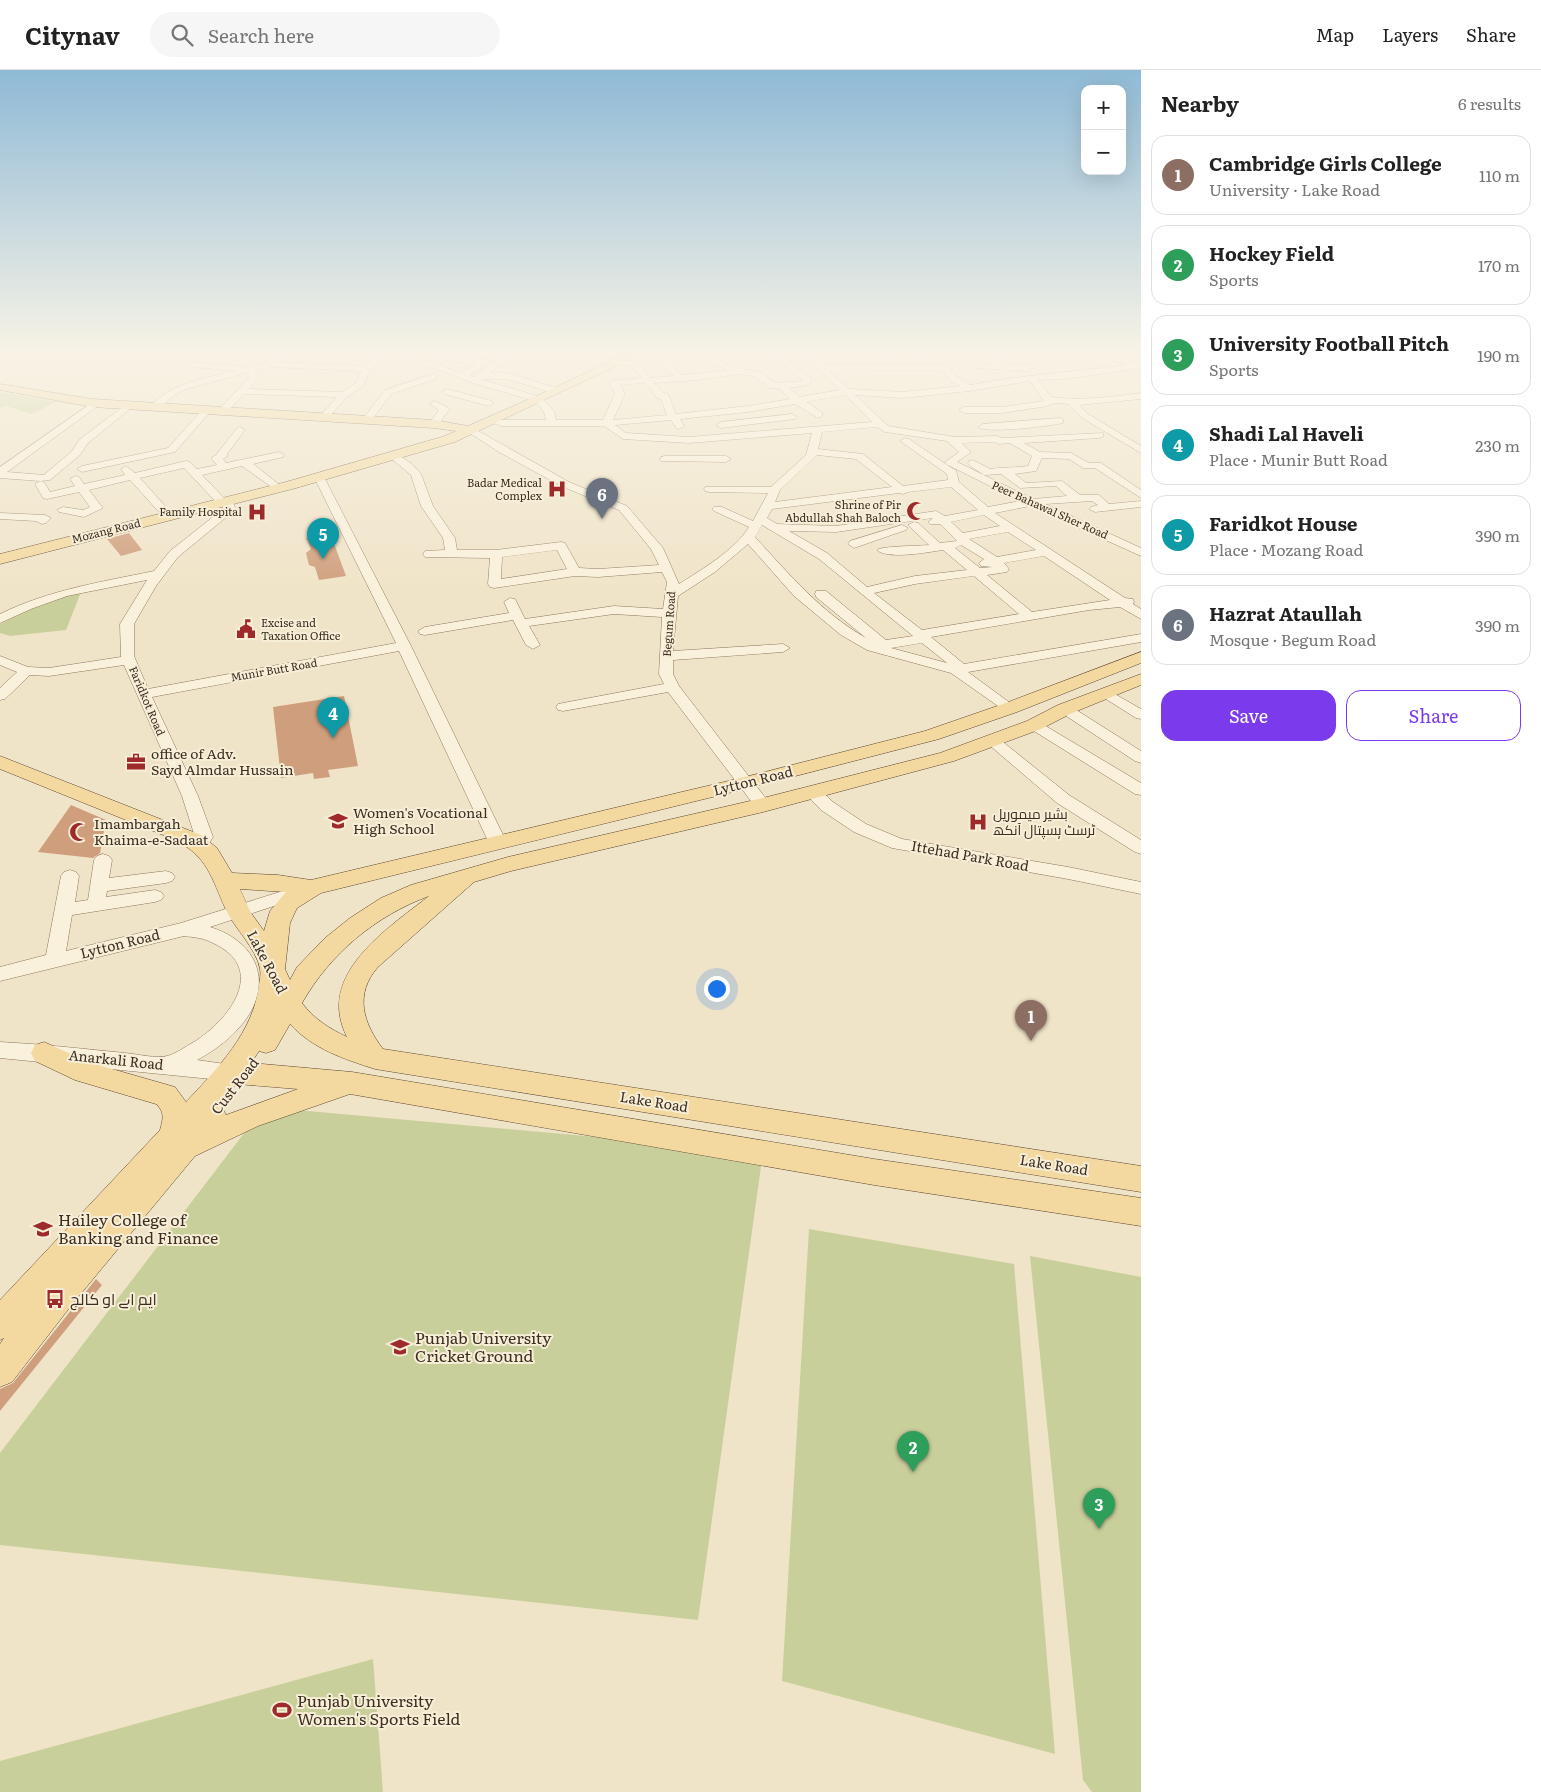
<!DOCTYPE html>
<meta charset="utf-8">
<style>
body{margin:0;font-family:Literata,Cairo,serif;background:#f6f6f6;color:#222}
.controls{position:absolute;right:15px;top:15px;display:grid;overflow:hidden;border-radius:10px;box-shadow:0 5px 20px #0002}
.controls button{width:45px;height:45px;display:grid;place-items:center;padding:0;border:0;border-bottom:1px solid #e0e0e0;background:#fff;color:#222;font:25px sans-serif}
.you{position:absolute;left:716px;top:918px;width:18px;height:18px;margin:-12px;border:4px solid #fff;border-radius:50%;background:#1a73e8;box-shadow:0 0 0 8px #1a73e833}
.badge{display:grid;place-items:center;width:32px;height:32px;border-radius:50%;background:#7c3aed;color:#fff;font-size:16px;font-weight:700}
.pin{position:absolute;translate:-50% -41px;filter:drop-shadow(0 1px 2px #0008)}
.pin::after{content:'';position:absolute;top:26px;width:18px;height:15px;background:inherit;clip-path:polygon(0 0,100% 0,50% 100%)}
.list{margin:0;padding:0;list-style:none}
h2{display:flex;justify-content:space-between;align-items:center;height:65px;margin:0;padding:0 20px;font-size:21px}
h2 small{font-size:16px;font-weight:400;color:#767676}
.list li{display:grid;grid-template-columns:32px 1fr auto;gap:15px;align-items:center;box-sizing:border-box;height:80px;margin:0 10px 10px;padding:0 10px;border:1px solid #e0e0e0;border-radius:15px}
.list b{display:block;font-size:19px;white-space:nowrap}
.list p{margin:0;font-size:16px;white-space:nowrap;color:#767676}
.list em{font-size:16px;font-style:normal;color:#767676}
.actions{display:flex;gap:10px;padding:15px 20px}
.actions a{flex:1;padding:11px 0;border:1px solid #7c3aed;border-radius:15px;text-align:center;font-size:18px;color:#7c3aed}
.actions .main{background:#7c3aed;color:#fff}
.icon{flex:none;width:28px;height:28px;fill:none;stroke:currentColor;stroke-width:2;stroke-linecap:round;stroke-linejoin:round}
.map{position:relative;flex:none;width:1141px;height:1722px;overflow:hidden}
header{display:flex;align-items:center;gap:30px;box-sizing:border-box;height:70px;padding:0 25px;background:#fff;border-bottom:1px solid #e0e0e0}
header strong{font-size:24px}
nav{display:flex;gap:28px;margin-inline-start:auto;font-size:18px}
.search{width:350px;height:45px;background:#f6f6f6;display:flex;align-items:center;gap:12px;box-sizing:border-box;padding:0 18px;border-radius:28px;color:#767676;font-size:19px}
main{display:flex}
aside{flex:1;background:#fff}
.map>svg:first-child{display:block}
</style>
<header>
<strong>Citynav</strong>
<div class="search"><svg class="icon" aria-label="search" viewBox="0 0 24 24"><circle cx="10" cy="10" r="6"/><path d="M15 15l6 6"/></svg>Search here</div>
<nav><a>Map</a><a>Layers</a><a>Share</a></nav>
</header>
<main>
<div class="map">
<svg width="1141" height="1722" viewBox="0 0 1141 1722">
<rect width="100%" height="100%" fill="#f0e4c8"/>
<path fill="#c9cf9b" d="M0 322 57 332 31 344 6 336 0 338Z
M81 522 66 560 10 566 0 563V554L51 529Z
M264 1037 763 1082 698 1550 0 1475V1383Z
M809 1159 1014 1194 1055 1684 782 1611Z
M1030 1186 1141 1207V1722H1092L1083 1710Z
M373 1589 383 1722H0V1691Z"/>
<path fill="#cf9f7d" d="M328 457 346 506 319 510 315 497 309 495 306 483 311 479 306 468 313 467 312 459Z
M129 463 142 480 121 486 107 469Z
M344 626 358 696 328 700 330 707 314 709 313 703 281 708 273 637Z
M71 735 106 750 100 783 93 788 38 782Z
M96 1209 102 1215 0 1341V1319L13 1313Z"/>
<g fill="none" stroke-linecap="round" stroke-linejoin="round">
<g stroke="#8d765c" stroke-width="1">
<path id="minor" d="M149 281H158L154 284Z
M279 281H287L279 292 364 296 380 281H400L461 303 476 294 444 290 424 281H435L446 285 488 290V294L469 305 474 307 506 281H515L490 303H508L559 319V323H553L507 309H480L541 327 554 341 556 350H603L615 324 609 313 611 311 642 308 632 296 613 294V290L638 292 650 308 673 306 659 291 663 281H671L668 291 682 305 728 300 706 291 676 283 675 281H688L712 287 740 299 760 302 775 313 803 311 766 281H775L812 309 809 315 789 318 799 327 840 320 800 281H809L824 295 945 294 948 295 956 306 970 315C1022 305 1074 302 1126 295L1114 291 1099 281C1114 280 1126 293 1141 292V298L1065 309 1038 310 1051 327C1081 331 1111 327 1141 323V329L1079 335 1088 344 1141 376V383L1082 348 1068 334 1054 333 1048 336 1002 343H964L959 340 964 337H1002L1044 331 1030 311 969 321 903 328 855 325 888 356 955 367 997 366 1002 368 1103 363V367L1099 368 1024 373 1040 382 1071 383 1089 393H1101L1141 420V428L1095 398H1083L1069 389 1042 388 1036 401 1015 404 1026 413 1062 411 1080 425H1099L1109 434 1141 431V437L1095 442 1089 439 1091 437 1098 435 1092 431 1045 434 1141 478V486L1030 436 995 443 1125 528 1133 529 1134 532 1133 534 1141 539V549L1120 537 1089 540 931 567 964 594 1141 564V572L968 602 1017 638 1015 641H1005L951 603 867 580 841 565 794 526 748 474 715 502 678 526 673 581 783 574 790 578 783 582 673 590V604L679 616 771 735 769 739 763 740 757 739 668 622 563 641 558 640 556 637 558 634 563 633 664 614 659 604 662 547 614 544 529 556 540 575 533 579 526 575 513 550 425 565 420 564 418 561 425 557 509 543 504 532 510 528 515 529 525 549 614 536 663 539 667 512 662 502 598 507 575 506 494 518 490 517 488 514 490 488 425 487 423 484 425 481 445 480 443 468 421 436 411 405 388 386 393 383 397 384 412 394 421 404 433 436 455 468 457 480H496L561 472 565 473 579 498 598 499 659 495 651 479 619 440 561 416 499 382 465 360 470 357 473 358 569 412 627 436 663 478 679 514C701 500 735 480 749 457L714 441 712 439 714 437H722L753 451 768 423 709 422 705 421 704 419 705 417H771L806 385 812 363 689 373 623 369 604 356H501L484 350 489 347 501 350H546L544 342 535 331 473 313 389 281 370 300 363 316 347 327 327 349 324 350 319 347 337 327 244 324 225 344H219V340L250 306 247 303 189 318 176 324 157 339 154 340 149 337C171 313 204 309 234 301L194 297 191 296V292L249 297 269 292ZM272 297 361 301 356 313 342 322 249 319 259 306 255 301ZM942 300 950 310 960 316 903 322 849 319 829 301ZM738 304 754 306 770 318 780 319 790 329 748 336 676 344 668 324 663 323 654 313 698 310ZM646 313 657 328 661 329 667 345 613 350 625 324 620 315ZM845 325 872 352 689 367 626 363 615 355 671 350 676 358 679 359 684 356 680 349 748 342 795 334 818 348 822 346V342L806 332ZM877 357 885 362 947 371 959 382 945 392 946 394 1020 431 988 437 959 412 956 400 953 399 909 369 905 368 900 371 947 404 948 410 903 416 863 384 818 379 822 362ZM994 372 999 374 1010 373 1032 386 1028 396C1015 398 1003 397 990 399L973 390 969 391 968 393 969 395 984 405 1001 404 1020 418 1056 416 1067 426 1033 429 957 392 971 382 962 373ZM817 385 856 389 892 417 775 432 780 420ZM951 417 978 440 945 446 936 441 836 456 777 454 767 448 772 439 899 423 903 424 908 422ZM984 445 1000 456 963 463 951 452ZM933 448 928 452 930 454H940L957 471 940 473 918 453 914 452 908 455 929 475C918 476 881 476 877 480 887 490 929 482 943 480L967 500 915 506 867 517 827 483 789 461 836 462ZM762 455 819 489 913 566 886 570 826 521H816L815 524 816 527 866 568C822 543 789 504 755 467ZM1008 462 1036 480 997 487 969 469ZM961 475 984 489 979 493 981 496 993 497 980 498 955 478ZM557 480 567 499 501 509 502 487ZM1044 486 1110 530 1032 542 987 505 1007 502 1009 499 1004 493ZM974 506 1019 544 922 560 874 523 915 514ZM922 573 947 593 891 578Z
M738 281H746L747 283 743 286Z
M846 281H973C963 289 856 289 846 281Z
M982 281C993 280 998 285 1005 294L1029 295 1033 298 1029 301 973 298 972 296 976 293 996 294Z
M1064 281 1098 282 1094 285 1023 288 1019 285 1023 282Z
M433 304 437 307 436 309 391 324 370 352H364L362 350 385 320Z
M447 319 492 331 494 333 489 336 444 324 442 322Z
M96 330 101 333 99 335 7 402 44 405 72 381 80 369 128 333 131 334V338L88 373 80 385 50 410 40 411 44 412 50 422 75 416 70 409 75 406 79 407 84 414 125 405 121 399 126 396 135 403 186 391 190 392 197 399 217 395 211 388 216 385 237 358 240 357 245 360 227 384 228 386 223 389 226 393 279 382 284 385 283 387 253 394 281 416 282 418 277 421 242 396 202 405 224 428C231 429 235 433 235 440L178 487 156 516 134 554V586L148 619 396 573 314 407 315 405H323L411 576 507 773 504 777 498 779 492 777 489 773 399 581 152 627 198 726 213 767 206 778 200 780 194 778 191 774 195 767 182 726 124 595 49 606 30 605 5 629 0 630V618L17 602 0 595V586L28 597 49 598 121 587 120 554 147 510 67 526 31 539 0 553V544C49 520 101 512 154 501L170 481 223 439V436L218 434 184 398 140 408 166 437 168 439 166 441H158L130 410 89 420 103 438 84 447 59 442 57 440 63 437 83 440 90 437 79 422 47 429 43 428 35 414 40 411 0 408V397Z
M435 331 450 339 437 356 434 357 429 354 439 340 430 334Z
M206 338 211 341 209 343 175 382 82 402 77 399 82 396 168 378 203 339Z
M792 344 797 347 795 349 721 358 716 355 721 352Z
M1060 348 1063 349V353C1050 356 986 364 978 357L983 354Z
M665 386H726L731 389 726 392 661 391 660 389 661 387Z
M0 443 45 445 51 448 46 453 42 454 36 451 0 449Z
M902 455 908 458 906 460 854 478 848 474 850 471Z
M1106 619 1141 639V649L1136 648 1101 626 1099 623 1101 620Z
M1065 635 1070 636 1141 681V693L1135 691 1060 642 1058 639 1060 636Z
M1034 650 1039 652 1141 713V725L1135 724 1029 658 1026 655 1029 652Z
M993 666 998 668 1069 725 1141 770V784L1135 782 1057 733 988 674 985 671 988 668Z
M812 717 818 718 833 732 866 754 902 769 1068 797 1141 812V824L1068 809 892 778 854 762 821 740 804 722 806 718Z
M103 784 109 786 112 790 109 808 166 801 172 803 175 807 172 811 166 813 107 821 106 827 155 820 161 822 164 826 161 830 155 832 72 845 66 881 181 853 305 814 311 816 314 820 311 824 210 857C262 873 275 920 237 960 226 972 212 982 197 990L239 996 242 1002 239 1008 231 1011 0 988V972C42 974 84 979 125 983 136 984 158 989 167 986 176 984 186 976 194 972 229 950 269 899 213 873 204 868 193 867 184 866L0 911V897L46 885 61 806 64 802 70 800 76 802 79 806 75 832 88 830 94 790 97 786Z"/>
</g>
<g stroke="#5b4430" stroke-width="1">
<path id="major" d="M626 281H638L620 294 455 372 296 418 0 494V484L286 412 445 366 456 361 434 358 92 337 0 320V314L92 329 434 350 468 356 552 319 612 290Z
M1141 582V593L1017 642 939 669 745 719 321 823 297 838 290 853 285 899 290 910 297 897 325 868 350 848 381 828 411 815 508 787 763 728 940 683 1027 651 1058 635 1141 604V615L1072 643 1041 659 954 691 763 742 511 801 474 812 378 897C354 924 363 953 383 979L1141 1096V1122L375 999C344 989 313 979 290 954L275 980 266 983 259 981 251 993 352 1002 874 1089 1141 1128V1156L874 1115 350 1024 258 1056 195 1086 74 1232 12 1312 0 1317V1274L4 1268 0 1270V1230L160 1060C163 1049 165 1042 156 1034L75 1010 35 991 31 983 35 975 44 972 91 993 175 1017 186 1032C217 999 254 962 259 914 260 910 261 904 260 899 256 878 235 859 226 840 211 807 208 786 173 769L0 699V686L201 765 217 778 232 803 278 805 311 810 745 707 925 661 1003 634ZM240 819 286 822 270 841 264 861 251 843ZM429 826C387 859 315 905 347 967 330 959 314 949 302 933 330 884 375 846 429 826ZM237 1014 298 1019 226 1045 222 1037 218 1035Z"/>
</g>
<use href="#minor" fill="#faf1dc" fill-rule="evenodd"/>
<use href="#major" fill="#f3d9a0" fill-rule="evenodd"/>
</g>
<linearGradient id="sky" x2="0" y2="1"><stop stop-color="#8fbad6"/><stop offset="0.54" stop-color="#f8f3e6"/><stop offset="1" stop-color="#f8f3e6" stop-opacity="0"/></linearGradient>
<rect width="1141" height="522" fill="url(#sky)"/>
<defs>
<g id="hospital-bare" transform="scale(1.5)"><path d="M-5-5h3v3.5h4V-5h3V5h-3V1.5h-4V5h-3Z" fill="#9e2a2b" stroke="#f7eed8" stroke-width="2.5" paint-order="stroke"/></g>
<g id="mosque-bare" transform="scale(1.5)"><path d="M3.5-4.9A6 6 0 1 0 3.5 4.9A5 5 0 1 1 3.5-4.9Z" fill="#9e2a2b" stroke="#f7eed8" stroke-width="2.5" paint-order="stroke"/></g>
<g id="civic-bare" transform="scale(1.5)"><path d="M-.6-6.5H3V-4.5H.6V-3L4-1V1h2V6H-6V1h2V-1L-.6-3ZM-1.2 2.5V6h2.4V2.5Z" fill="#9e2a2b" stroke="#f7eed8" stroke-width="2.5" paint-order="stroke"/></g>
<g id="office-bare" transform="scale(1.5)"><path d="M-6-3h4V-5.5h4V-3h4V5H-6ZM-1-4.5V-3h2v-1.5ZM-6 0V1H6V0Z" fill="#9e2a2b" stroke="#f7eed8" stroke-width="2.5" paint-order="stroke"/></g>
<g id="school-bare" transform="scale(1.5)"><path d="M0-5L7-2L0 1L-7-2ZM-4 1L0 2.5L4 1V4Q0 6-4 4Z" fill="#9e2a2b" stroke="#f7eed8" stroke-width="2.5" paint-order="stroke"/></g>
<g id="university-bare" transform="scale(1.5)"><path d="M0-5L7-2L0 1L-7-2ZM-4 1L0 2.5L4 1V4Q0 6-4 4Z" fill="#9e2a2b" stroke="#f7eed8" stroke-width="2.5" paint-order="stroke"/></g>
<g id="bus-bare" transform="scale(1.5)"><path d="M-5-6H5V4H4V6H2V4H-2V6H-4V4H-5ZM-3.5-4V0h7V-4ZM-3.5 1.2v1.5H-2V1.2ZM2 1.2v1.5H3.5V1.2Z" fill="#9e2a2b" stroke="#f7eed8" stroke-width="2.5" paint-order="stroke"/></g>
<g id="stadium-bare" transform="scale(1.5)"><path d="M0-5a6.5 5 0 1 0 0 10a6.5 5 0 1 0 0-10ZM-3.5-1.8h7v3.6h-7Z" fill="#9e2a2b" stroke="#f7eed8" stroke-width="2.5" paint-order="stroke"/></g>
</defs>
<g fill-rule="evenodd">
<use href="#hospital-bare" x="557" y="419"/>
<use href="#mosque-bare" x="916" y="441"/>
<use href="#hospital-bare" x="257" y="442"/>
<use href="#civic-bare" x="246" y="559"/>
<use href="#office-bare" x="136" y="692"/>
<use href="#school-bare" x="338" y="751"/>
<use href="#hospital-bare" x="978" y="752"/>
<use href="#mosque-bare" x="79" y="762"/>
<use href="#university-bare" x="43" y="1159"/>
<use href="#bus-bare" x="55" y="1229"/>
<use href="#university-bare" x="400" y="1277"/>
<use href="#stadium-bare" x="282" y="1640"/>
</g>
<g text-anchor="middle" stroke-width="4" stroke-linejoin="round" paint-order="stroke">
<g font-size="11" fill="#3d2e20" stroke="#f7eed8" text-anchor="end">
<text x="542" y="417">Badar Medical<tspan x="542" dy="13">Complex</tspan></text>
<text x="901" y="439">Shrine of Pir<tspan x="901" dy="13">Abdullah Shah Baloch</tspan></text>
<text x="242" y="446">Family Hospital</text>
<text x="261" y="557" text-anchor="start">Excise and<tspan x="261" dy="13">Taxation Office</tspan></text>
</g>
<g font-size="11" fill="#3d2e20" stroke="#f7eed8">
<text transform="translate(1050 440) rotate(24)" y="4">Peer Bahawal Sher Road</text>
<text transform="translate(106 461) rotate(-14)" y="4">Mozang Road</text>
<text transform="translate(669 554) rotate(-86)" y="4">Begum Road</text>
<text transform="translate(274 600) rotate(-10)" y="4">Munir Butt Road</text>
<text transform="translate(147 631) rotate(67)" y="4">Faridkot Road</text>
</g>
<g font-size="14" fill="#3d2e20" stroke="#f7eed8" text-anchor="start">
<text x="151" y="689">office of Adv.<tspan x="151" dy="16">Sayd Almdar Hussain</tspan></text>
<text x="353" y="748">Women's Vocational<tspan x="353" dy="16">High School</tspan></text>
<text x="993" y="749">بشیر میموریل<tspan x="993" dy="16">ٹرسٹ ہسپتال آنکھ</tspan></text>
<text x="94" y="759">Imambargah<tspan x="94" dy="16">Khaima-e-Sadaat</tspan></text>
</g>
<g font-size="14" fill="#3d2e20" stroke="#f7eed8">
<text transform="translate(753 711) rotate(-14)" y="5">Lytton Road</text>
<text transform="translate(970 786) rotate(10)" y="5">Ittehad Park Road</text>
<text transform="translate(120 874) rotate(-14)" y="5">Lytton Road</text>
<text transform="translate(267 892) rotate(62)" y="5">Lake Road</text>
<text transform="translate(116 990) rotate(6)" y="5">Anarkali Road</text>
<text transform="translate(235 1016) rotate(-52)" y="5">Cust Road</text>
<text transform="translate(654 1032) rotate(9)" y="5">Lake Road</text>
<text transform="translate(1054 1095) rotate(9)" y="5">Lake Road</text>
</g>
<g font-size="16" fill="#3d2e20" stroke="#f7eed8" text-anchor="start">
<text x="58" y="1156">Hailey College of<tspan x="58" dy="18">Banking and Finance</tspan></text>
<text x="70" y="1235">ایم اے او کالج</text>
<text x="415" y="1274">Punjab University<tspan x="415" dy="18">Cricket Ground</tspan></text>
<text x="297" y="1637">Punjab University<tspan x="297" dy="18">Women's Sports Field</tspan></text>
</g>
</g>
</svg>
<div class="controls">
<button>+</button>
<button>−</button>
</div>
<div class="you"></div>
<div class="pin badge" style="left:1031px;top:971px;background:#8d6e63">1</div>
<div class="pin badge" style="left:913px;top:1402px;background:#2e9e5b">2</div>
<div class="pin badge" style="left:1099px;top:1459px;background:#2e9e5b">3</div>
<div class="pin badge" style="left:333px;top:668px;background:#0f9aa8">4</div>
<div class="pin badge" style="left:323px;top:489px;background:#0f9aa8">5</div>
<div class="pin badge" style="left:602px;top:449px;background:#6b7280">6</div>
</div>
<aside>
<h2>Nearby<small>6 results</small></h2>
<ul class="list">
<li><span class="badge" style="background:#8d6e63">1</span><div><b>Cambridge Girls College</b><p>University · Lake Road</p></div><em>110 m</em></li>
<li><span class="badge" style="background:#2e9e5b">2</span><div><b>Hockey Field</b><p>Sports</p></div><em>170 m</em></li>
<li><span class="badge" style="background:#2e9e5b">3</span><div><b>University Football Pitch</b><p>Sports</p></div><em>190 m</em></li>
<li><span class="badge" style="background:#0f9aa8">4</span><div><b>Shadi Lal Haveli</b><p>Place · Munir Butt Road</p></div><em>230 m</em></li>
<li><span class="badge" style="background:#0f9aa8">5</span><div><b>Faridkot House</b><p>Place · Mozang Road</p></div><em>390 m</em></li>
<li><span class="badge" style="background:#6b7280">6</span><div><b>Hazrat Ataullah</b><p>Mosque · Begum Road</p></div><em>390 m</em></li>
</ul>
<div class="actions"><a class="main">Save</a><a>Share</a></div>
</aside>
</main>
